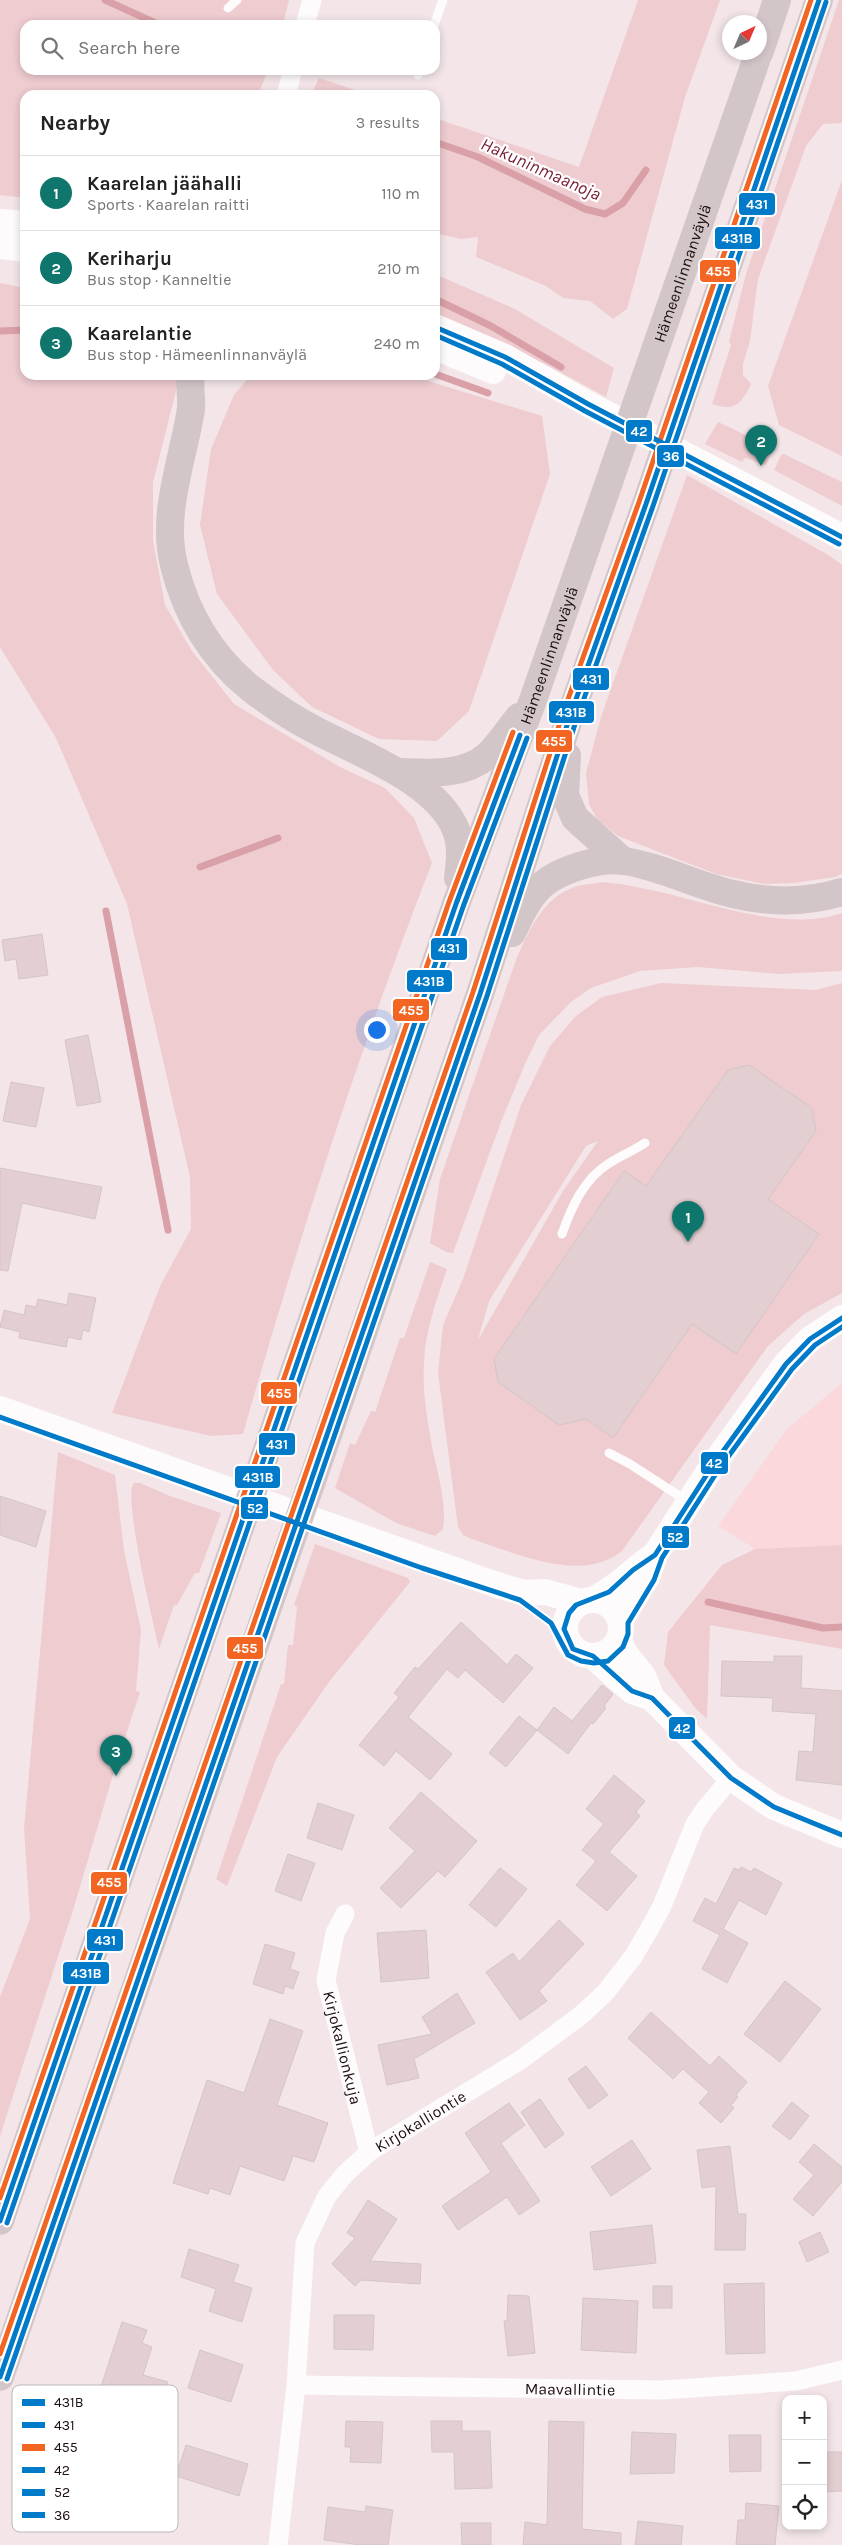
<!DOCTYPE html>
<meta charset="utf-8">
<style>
body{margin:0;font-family:Karla,sans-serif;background:#f6f6f6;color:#222}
.controls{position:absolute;right:15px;bottom:15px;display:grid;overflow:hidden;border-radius:10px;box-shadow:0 2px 8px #0003}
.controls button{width:45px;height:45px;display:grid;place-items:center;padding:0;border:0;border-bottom:1px solid #e0e0e0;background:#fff;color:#222;font:25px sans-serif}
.compass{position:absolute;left:722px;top:15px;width:45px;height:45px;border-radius:50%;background:#fff;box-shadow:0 2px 8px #0003;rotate:44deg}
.you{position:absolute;left:376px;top:1029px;width:18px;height:18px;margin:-12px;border:4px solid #fff;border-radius:50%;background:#1a73e8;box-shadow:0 0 0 8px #1a73e833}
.badge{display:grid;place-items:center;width:32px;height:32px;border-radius:50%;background:#0f766e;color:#fff;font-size:16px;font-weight:700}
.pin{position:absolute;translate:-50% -41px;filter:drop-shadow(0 1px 2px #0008)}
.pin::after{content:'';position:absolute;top:26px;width:18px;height:15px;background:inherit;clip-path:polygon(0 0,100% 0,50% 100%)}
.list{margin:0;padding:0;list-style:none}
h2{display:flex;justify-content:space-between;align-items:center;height:65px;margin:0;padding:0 20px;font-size:21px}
h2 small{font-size:16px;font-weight:400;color:#767676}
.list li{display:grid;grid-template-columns:32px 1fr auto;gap:15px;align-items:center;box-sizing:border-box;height:75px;padding:0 20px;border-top:1px solid #e0e0e0}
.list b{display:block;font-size:19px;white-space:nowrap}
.list p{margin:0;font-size:16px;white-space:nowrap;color:#767676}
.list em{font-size:16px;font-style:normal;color:#767676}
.icon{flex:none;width:28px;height:28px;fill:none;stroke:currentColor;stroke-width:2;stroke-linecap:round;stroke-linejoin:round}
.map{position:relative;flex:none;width:842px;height:2545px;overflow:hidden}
.search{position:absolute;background:#fff;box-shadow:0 2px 8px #0003;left:20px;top:20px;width:420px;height:55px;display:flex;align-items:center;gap:12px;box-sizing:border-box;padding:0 18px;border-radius:15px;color:#767676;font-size:19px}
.panel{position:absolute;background:#fff;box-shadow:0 2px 8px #0003;left:20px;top:90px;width:420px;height:290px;border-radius:15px}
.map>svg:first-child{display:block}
</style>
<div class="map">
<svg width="842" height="2545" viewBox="0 0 842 2545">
<rect width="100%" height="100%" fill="#f4e6e8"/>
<path fill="#fad8dc" d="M842 1383V1545L755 1549 718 1526 787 1429Z"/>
<path fill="#eeccd0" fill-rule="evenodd" d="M0 0H289L283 25H25V70H268L258 95H25V198L0 195Z
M638 0H720L685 97 627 309 613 319 590 301 563 298 546 286 476 257 478 237 461 239 435 233V118L579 167Z
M839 0H842V123L823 124 806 146 758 279 750 341 743 364V375L751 384C742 404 734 412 712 404L731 345 729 342 746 274Z
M319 78 370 95H311Z
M842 180V456L779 425 768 386Z
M435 274 515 309 614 368 606 397 547 365 435 315Z
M0 283 25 288V375H180L153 482V541L165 605 192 651 234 704 340 767 385 788 414 818 432 863C359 1050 298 1241 243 1434L211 1436 112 1413 160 1286 191 1229 190 1177 127 904 56 738 0 647Z
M251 375H409L542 416 550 474 469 711 437 741 379 739 312 707 273 670 217 594 200 525 211 449 234 395Z
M718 422 773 448 766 465 745 458 742 462 705 444Z
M784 454 842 482V506L774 470 781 455Z
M687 475 830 556 842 565V874L835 877 794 883 764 884 716 874 618 836 597 819 589 804 586 773 601 717Z
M602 882 620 884C641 888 663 892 684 898 732 910 792 930 842 913V971L779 974 698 967 640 971 591 988 571 1002 539 1035 525 1064 501 1122 453 1253 446 1252 430 1243 440 1179 516 960C528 932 543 897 575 887 583 884 593 884 602 882Z
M661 983 815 990 842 983V1293L804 1314 768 1346 622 1551C582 1584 515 1553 472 1539L463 1535 458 1527 438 1373 443 1325 463 1279 521 1105 550 1046 576 1016 602 997ZM598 1141 563 1191 478 1340 489 1301 586 1146Z
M430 1262 447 1269C437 1299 425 1331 424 1362 422 1389 427 1420 432 1446 437 1474 447 1500 443 1529L435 1536 396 1523 335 1488 350 1443 355 1445 371 1411 375 1412 400 1338H404Z
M58 1452 115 1475 124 1550 141 1630 136 1691 140 1692 115 1768 74 1907 0 2136V1997L30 1919 24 1829Z
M134 1483H140L170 1496 221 1513 199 1573H195L177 1605H174L159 1649C154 1626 122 1494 134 1483Z
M315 1544 408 1578 410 1582 329 1682 277 1757 227 1886 216 1879 281 1684H284L288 1645H293L297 1607 294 1605Z
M842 1545V1649L710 1625 707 1719 696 1709 664 1665 668 1632 722 1565 755 1549Z"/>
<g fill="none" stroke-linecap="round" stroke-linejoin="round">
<path stroke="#daa0a8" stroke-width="7" d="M105 0 160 25
M435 142 478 157 585 209 605 214 623 203 646 170
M435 299 491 326 561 367
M0 331 25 330
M435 374 488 393
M200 867 278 838
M106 911 168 1230
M708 1602 823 1628 842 1627"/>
</g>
<path fill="#e3ced1" stroke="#d3c6c7" d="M42 934 48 975 19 979 16 959 5 961 2 940Z
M88 1035 101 1102 77 1106 65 1040Z
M749 1065 812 1108 816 1131 768 1199 819 1234 736 1354 692 1324 613 1438 586 1419 559 1425 498 1382 494 1359 624 1171 646 1186 728 1070Z
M11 1082 44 1088 36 1127 3 1121Z
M0 1168 102 1187 95 1219 22 1203 8 1271 0 1270Z
M69 1293 96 1298 89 1332 83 1330 81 1340 68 1337 66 1347 19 1338 20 1332 0 1327 4 1310 24 1315 26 1305 36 1307 38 1299 67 1305Z
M0 1496 46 1511 36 1547 0 1535Z
M461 1622 507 1665 516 1654 533 1668 503 1703 465 1670 458 1678 447 1669 408 1717 452 1754 430 1780 396 1751 384 1766 359 1745 399 1697 394 1693 415 1667 418 1669Z
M774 1656H802L801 1688 842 1691V1785L796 1780 799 1751 813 1752 816 1714 772 1711 773 1698 721 1696 722 1661 774 1662Z
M602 1685 613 1694 604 1706 606 1708 593 1724 591 1723 568 1754 537 1730 554 1707 572 1721Z
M519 1716 537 1730 506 1767 489 1753Z
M614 1775 645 1801 636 1812 640 1816 609 1852 637 1876 607 1911 576 1885 596 1861 582 1850 604 1824 586 1809Z
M421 1792 477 1841 445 1877 438 1871 401 1908 380 1888 415 1851 389 1828Z
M318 1803 354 1815 342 1850 307 1838Z
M288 1854 315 1863 301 1901 275 1891Z
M741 1867 751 1872 754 1868 782 1883 766 1915 739 1900 723 1929 748 1943 727 1983 702 1969 720 1935 693 1921 705 1898 716 1904 734 1868 739 1870Z
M500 1868 527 1889 496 1927 469 1905Z
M559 1920 584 1944 539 1991 547 2001 520 2020 486 1972 513 1953 519 1962Z
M426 1930 429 1978 381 1982 377 1933Z
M265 1944 295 1953 290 1969 299 1972 293 1989 285 1986 283 1994 253 1984Z
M785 1981 821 2009 780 2062 744 2034Z
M457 1993 475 2023 414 2059 419 2078 387 2085 378 2045 432 2034 422 2017Z
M651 2012 710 2066 719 2056 747 2082 736 2095 738 2097 731 2105 734 2108 721 2123 699 2103 709 2092 683 2069 673 2079 628 2038Z
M270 2019 303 2031 277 2105 328 2123 314 2162 293 2156 284 2181 240 2166 230 2195 210 2188 208 2194 173 2183 207 2080 244 2093Z
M586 2066 608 2095 589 2109 568 2079Z
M540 2099 564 2134 545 2148 521 2112Z
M792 2102 809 2116 790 2140 772 2126Z
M509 2103 525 2125 501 2143 540 2201 519 2215 507 2197 458 2230 442 2206 491 2172 465 2133Z
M632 2140 651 2169 611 2196 591 2167Z
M814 2144 842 2167V2182L813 2216 793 2199 814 2175 799 2162Z
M730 2146 738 2214H746L745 2250H715L716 2186 702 2188 697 2150Z
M368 2200 397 2219 370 2261 421 2264 420 2284 361 2280 355 2286 332 2264 355 2238 347 2233Z
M652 2225 656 2263 594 2270 590 2232Z
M820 2232 829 2252 807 2262 799 2242Z
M189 2249 239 2265 233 2282 252 2288 242 2322 209 2311 216 2289 181 2277Z
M764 2283 765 2353 726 2354 724 2284Z
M653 2286H672V2308H653Z
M508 2295 529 2296 535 2353 508 2356 504 2321H507Z
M583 2298 638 2301 636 2353 581 2350Z
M334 2315H374L373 2350 334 2349Z
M122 2322 147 2330 142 2343 152 2347 143 2375 168 2382 160 2405 101 2387Z
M200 2350 243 2365 231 2402 188 2388Z
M346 2421 383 2422 381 2463 350 2462 351 2447H345Z
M431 2421H462V2431H490L492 2488 455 2489 454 2452H432Z
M549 2421 584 2422 582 2529 621 2533V2545H523L525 2522 547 2525Z
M632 2432 676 2434 674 2473 630 2474Z
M729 2435H761V2471L730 2472Z
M186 2445 248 2464 239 2496 176 2476Z
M823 2452H842V2491L823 2492Z
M746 2503 779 2506 775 2545H736L738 2520H745Z
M366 2506 393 2510 388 2545H360L324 2540 328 2507 365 2512Z
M638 2521 683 2526 681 2545H635Z
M461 2523H491V2545H462Z"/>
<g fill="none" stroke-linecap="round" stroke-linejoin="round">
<path stroke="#fdfbfc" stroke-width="9" d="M228 8 237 0
M434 25 443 0
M418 75 419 70
M562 1234C571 1208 584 1179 608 1164 620 1156 633 1151 645 1143
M609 1453 630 1464 687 1501"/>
<g stroke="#fdfbfc" stroke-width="19">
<path d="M305 25 312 0"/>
<path d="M286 95 293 70"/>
<path id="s1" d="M345 1914 335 1933 326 1980 369 2152"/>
<path id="s2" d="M296 2385 663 2390 796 2381 842 2370"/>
<path id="s3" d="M278 2545 296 2385 305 2243 327 2196 345 2174 369 2152 519 2061 580 2016 605 1993 633 1957 650 1928 662 1906 695 1824 705 1809 731 1778"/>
</g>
<path stroke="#fdfbfc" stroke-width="26" d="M0 222 25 224
M0 246 25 249
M435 327 505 357 588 404 842 537
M435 347 493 371
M0 1409 494 1584 524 1593 545 1592 581 1602
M565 1628a28 28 0 1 1 56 0a28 28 0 1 1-56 0Z
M592 1600C615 1590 631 1571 652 1557
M620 1621 647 1577 655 1555 711 1468 786 1364 810 1339 842 1318
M619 1638 624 1652 643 1676 652 1698 731 1778 774 1807 842 1835
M593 1656 632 1691 652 1698"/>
<g stroke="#d3c6c8" stroke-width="28">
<path d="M760 51 777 0"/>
<path d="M191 375C189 386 192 398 191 409 183 460 161 513 174 565 186 614 211 656 250 688 271 704 293 719 317 731 359 753 437 782 456 830 462 846 460 861 458 878"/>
<path d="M567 756 565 795 575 818 623 861"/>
<path d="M401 772C430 773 463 776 487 756 499 745 509 729 519 717"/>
<path d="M512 933C520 916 528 898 542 885 561 869 600 857 624 861 659 866 698 886 733 894 770 903 806 903 842 892"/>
<path id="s4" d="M0 2221 456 904 533 700 759 52"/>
<path d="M0 2377 320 1458 480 994 570 716 646 504 819 0"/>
</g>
<g stroke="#fff" stroke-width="9">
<path id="bus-1" d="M0 2221 456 904 520 735
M0 2377 480 994 570 716 646 504 819 0"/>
</g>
<g stroke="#fff" stroke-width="9">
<path id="bus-2" d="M7 2223 463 907 527 738
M7 2379 487 996 577 718 653 506 826 2"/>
</g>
<g stroke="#fff" stroke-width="9">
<path id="bus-3" d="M0 2198 449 902 513 732
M0 2354 473 992 563 713 639 502 811 0"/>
</g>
<g stroke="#fff" stroke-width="9">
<path id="bus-4" d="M435 327 505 357 588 404 842 537
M842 1318 810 1339 786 1364 711 1468 655 1555 633 1570 609 1592 576 1605 569 1613 564 1629 573 1649 593 1656 632 1691 652 1698 731 1778 774 1807 842 1835"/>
</g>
<g stroke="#fff" stroke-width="9">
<path id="bus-5" d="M0 1417 422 1568 520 1600 551 1623 568 1655 581 1661 594 1663 608 1661 623 1647 628 1634V1623L654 1580 662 1558 717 1472 792 1369 815 1345 842 1327"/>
</g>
<g stroke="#fff" stroke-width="9">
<path id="bus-6" d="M435 335 502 364 585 411 839 544"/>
</g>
<use href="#bus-1" stroke="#007ac9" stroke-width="5"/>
<use href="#bus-2" stroke="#007ac9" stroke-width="5"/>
<use href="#bus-3" stroke="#f26522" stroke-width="5"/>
<use href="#bus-4" stroke="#007ac9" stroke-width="5"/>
<use href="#bus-5" stroke="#007ac9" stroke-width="5"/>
<use href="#bus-6" stroke="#007ac9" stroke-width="5"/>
</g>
<g text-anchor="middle" stroke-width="4.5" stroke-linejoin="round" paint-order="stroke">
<g font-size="16" fill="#1c0f11" stroke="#fff">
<text dy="6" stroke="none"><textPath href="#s4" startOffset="2064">Hämeenlinnanväylä</textPath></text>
<text dy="6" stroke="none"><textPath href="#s4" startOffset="1659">Hämeenlinnanväylä</textPath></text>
<text dy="6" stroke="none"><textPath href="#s1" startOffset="139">Kirjokallionkuja</textPath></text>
<text dy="6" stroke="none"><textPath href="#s3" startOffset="476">Kirjokalliontie</textPath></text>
<text dy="6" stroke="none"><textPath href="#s2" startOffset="274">Maavallintie</textPath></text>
</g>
<g font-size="18" font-style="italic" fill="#751a32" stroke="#fff">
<text transform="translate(541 169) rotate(24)" y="6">Hakuninmaanoja</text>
</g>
</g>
<rect x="12" y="2385" width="166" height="147" rx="8" fill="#fff" stroke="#bbb7b8" stroke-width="1"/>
<rect x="22" y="2399" width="23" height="7" fill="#007ac9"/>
<rect x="22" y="2422" width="23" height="6" fill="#007ac9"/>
<rect x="22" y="2444" width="23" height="7" fill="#f26522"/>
<rect x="22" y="2467" width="23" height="6" fill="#007ac9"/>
<rect x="22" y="2489" width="23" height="7" fill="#007ac9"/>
<rect x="22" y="2512" width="23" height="6" fill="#007ac9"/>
<g font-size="14" fill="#1c0f11">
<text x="54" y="2407">431B</text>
<text x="54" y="2430">431</text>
<text x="54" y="2452">455</text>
<text x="54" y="2475">42</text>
<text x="54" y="2497">52</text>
<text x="54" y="2520">36</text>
</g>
<g stroke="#fff" stroke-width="2">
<rect x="738" y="192" width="38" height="24" rx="5" fill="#007ac9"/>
<rect x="714" y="226" width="47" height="24" rx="5" fill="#007ac9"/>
<rect x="699" y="259" width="38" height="24" rx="5" fill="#f26522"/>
<rect x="625" y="419" width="28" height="24" rx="5" fill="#007ac9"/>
<rect x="656" y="444" width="29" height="24" rx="5" fill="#007ac9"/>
<rect x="572" y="667" width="38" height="24" rx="5" fill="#007ac9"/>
<rect x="548" y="700" width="47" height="24" rx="5" fill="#007ac9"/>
<rect x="535" y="729" width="38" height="24" rx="5" fill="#f26522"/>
<rect x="430" y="937" width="38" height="24" rx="5" fill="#007ac9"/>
<rect x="406" y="969" width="47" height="24" rx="5" fill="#007ac9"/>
<rect x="392" y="998" width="38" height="24" rx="5" fill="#f26522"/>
<rect x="260" y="1381" width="38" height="24" rx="5" fill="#f26522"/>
<rect x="258" y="1432" width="38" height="24" rx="5" fill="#007ac9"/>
<rect x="700" y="1451" width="29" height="24" rx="5" fill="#007ac9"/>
<rect x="234" y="1465" width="47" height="24" rx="5" fill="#007ac9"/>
<rect x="240" y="1496" width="29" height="24" rx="5" fill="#007ac9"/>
<rect x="661" y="1525" width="29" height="24" rx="5" fill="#007ac9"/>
<rect x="226" y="1636" width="38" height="24" rx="5" fill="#f26522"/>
<rect x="668" y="1716" width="28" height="24" rx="5" fill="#007ac9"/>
<rect x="90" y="1871" width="38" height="24" rx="5" fill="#f26522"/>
<rect x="86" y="1928" width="38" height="24" rx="5" fill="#007ac9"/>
<rect x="62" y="1961" width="48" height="24" rx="5" fill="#007ac9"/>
</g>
<g font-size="14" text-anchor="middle" font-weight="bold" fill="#fff">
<text x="757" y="209">431</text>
<text x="737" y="243">431B</text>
<text x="718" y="276">455</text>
<text x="639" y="436">42</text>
<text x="671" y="461">36</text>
<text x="591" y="684">431</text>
<text x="571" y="717">431B</text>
<text x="554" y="746">455</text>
<text x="449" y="953">431</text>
<text x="429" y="986">431B</text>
<text x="411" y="1015">455</text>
<text x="279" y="1398">455</text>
<text x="277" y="1449">431</text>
<text x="714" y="1468">42</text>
<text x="258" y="1482">431B</text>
<text x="255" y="1513">52</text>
<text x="675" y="1542">52</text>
<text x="245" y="1653">455</text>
<text x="682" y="1733">42</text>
<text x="109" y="1887">455</text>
<text x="105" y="1945">431</text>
<text x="86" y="1978">431B</text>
</g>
</svg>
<div class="controls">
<button>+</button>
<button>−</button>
<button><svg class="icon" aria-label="locate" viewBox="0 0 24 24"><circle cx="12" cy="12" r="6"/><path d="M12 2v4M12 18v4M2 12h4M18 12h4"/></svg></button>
</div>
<svg class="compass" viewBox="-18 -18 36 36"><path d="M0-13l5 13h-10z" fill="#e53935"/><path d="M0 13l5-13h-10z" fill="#767676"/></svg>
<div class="you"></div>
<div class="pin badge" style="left:688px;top:1242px">1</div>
<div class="pin badge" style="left:761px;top:466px">2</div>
<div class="pin badge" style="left:116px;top:1776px">3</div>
<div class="search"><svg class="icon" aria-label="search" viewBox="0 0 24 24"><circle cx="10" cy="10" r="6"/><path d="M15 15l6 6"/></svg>Search here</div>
<section class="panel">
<h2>Nearby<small>3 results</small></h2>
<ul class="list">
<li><span class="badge">1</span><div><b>Kaarelan jäähalli</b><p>Sports · Kaarelan raitti</p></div><em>110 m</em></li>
<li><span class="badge">2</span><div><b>Keriharju</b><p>Bus stop · Kanneltie</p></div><em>210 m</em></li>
<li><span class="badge">3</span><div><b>Kaarelantie</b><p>Bus stop · Hämeenlinnanväylä</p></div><em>240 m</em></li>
</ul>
</section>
</div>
